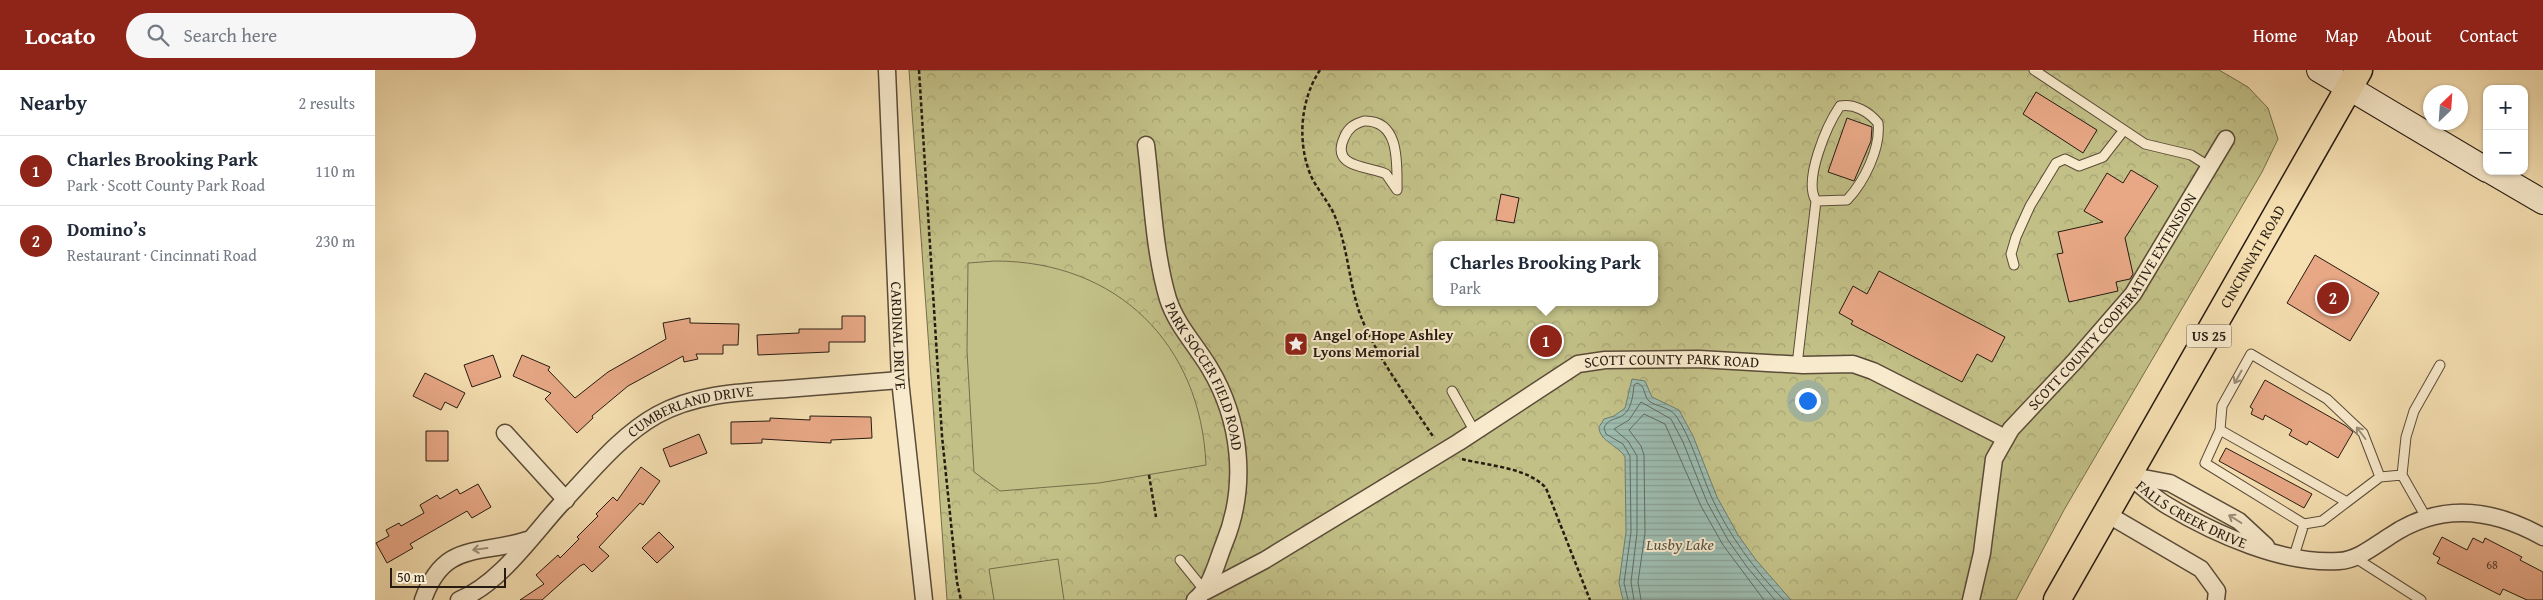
<!DOCTYPE html>
<meta charset="utf-8">
<style>
body{margin:0;font-family:"Gentium Book Plus",serif;background:#f6f6f7;color:#1f2937}
.controls{position:absolute;right:15px;top:15px;display:grid;overflow:hidden;border-radius:10px;box-shadow:0 1px 4px #0004}
.controls button{width:45px;height:45px;display:grid;place-items:center;padding:0;border:0;border-bottom:1px solid #e0e1e3;background:#fff;color:#1f2937;font:25px sans-serif}
.compass{position:absolute;left:2048px;top:15px;width:45px;height:45px;border-radius:50%;background:#fff;box-shadow:0 1px 4px #0004;rotate:25deg}
.scale{position:absolute;left:15px;bottom:12px;width:116px;box-sizing:border-box;padding-left:5px;border:2px solid #261b11;border-top:0;font-size:14px;line-height:18px;white-space:nowrap;color:#261b11;-webkit-text-stroke:4px #f8eacc;paint-order:stroke}
.you{position:absolute;left:1432px;top:330px;width:18px;height:18px;margin:-12px;border:4px solid #fff;border-radius:50%;background:#1a73e8;box-shadow:0 0 0 8px #1a73e833}
.badge{display:grid;place-items:center;width:32px;height:32px;border-radius:50%;background:#8f2418;color:#fff;font-size:16px;font-weight:700}
.pin{position:absolute;translate:-50% -50%;border:2px solid #fff;box-shadow:0 1px 5px #0006}
.popup{position:absolute;left:1058px;top:171px;width:225px;height:65px;box-sizing:border-box;display:grid;place-content:center;border-radius:10px;background:#fff;filter:drop-shadow(0 1px 4px #0005);font-size:16px;white-space:nowrap;color:#747a83}
.popup b{font-size:19px;color:#1f2937}
.popup::after{content:'';position:absolute;left:50%;top:100%;margin-left:-10px;border:10px solid transparent;border-top-color:#fff}
.list{margin:0;padding:0;list-style:none}
h2{display:flex;justify-content:space-between;align-items:center;height:65px;margin:0;padding:0 20px;font-size:21px}
h2 small{font-size:16px;font-weight:400;color:#747a83}
.list li{display:grid;grid-template-columns:32px 1fr auto;gap:15px;align-items:center;box-sizing:border-box;height:70px;padding:0 20px;border-top:1px solid #e0e1e3}
.list b{display:block;font-size:19px;white-space:nowrap}
.list p{margin:0;font-size:16px;white-space:nowrap;color:#747a83}
.list em{font-size:16px;font-style:normal;color:#747a83}
.icon{flex:none;width:28px;height:28px;fill:none;stroke:currentColor;stroke-width:2;stroke-linecap:round;stroke-linejoin:round}
.map{position:relative;flex:none;width:2168px;height:530px;overflow:hidden}
header{display:flex;align-items:center;gap:30px;box-sizing:border-box;height:70px;padding:0 25px;background:#8f2418;color:#fff}
header strong{font-size:24px}
nav{display:flex;gap:28px;margin-inline-start:auto;font-size:18px}
.search{width:350px;height:45px;background:#f6f6f7;display:flex;align-items:center;gap:12px;box-sizing:border-box;padding:0 18px;border-radius:28px;color:#747a83;font-size:19px}
main{display:flex}
aside{flex:1;background:#fff}
.map>svg:first-child{display:block}
</style>
<header>
<strong>Locato</strong>
<div class="search"><svg class="icon" aria-label="search" viewBox="0 0 24 24"><circle cx="10" cy="10" r="6"/><path d="M15 15l6 6"/></svg>Search here</div>
<nav><a>Home</a><a>Map</a><a>About</a><a>Contact</a></nav>
</header>
<main>
<aside>
<h2>Nearby<small>2 results</small></h2>
<ul class="list">
<li><span class="badge">1</span><div><b>Charles Brooking Park</b><p>Park · Scott County Park Road</p></div><em>110 m</em></li>
<li><span class="badge">2</span><div><b>Domino’s</b><p>Restaurant · Cincinnati Road</p></div><em>230 m</em></li>
</ul>
</aside>
<div class="map">
<svg width="2168" height="530" viewBox="0 0 2168 530">
<defs>
<pattern id="forest-crowns" width="20" height="18" patternUnits="userSpaceOnUse" patternTransform="scale(1.25)"><rect width="20" height="18" fill="#c2c087"/><path d="M2 6a3 3 0 1 1 6 0M12 15a3 3 0 1 1 6 0" fill="none" stroke="#a7a474"/></pattern>
<pattern id="water-rules" width="6" height="5" patternUnits="userSpaceOnUse" patternTransform="scale(1.25)"><rect width="6" height="5" fill="#9dbcb0"/><path d="M0 2.5h6" fill="none" stroke="#87a196"/></pattern>
</defs>
<rect width="100%" height="100%" fill="#f5dfb1"/>
<filter id="stains"><feTurbulence type="fractalNoise" baseFrequency=".004" numOctaves="4"/><feColorMatrix values="0 0 0 0 .2 0 0 0 0 .09 0 0 0 0 .02 0 0 0 .5 -.17"/></filter>
<radialGradient id="worn" r=".72"><stop offset=".6" stop-color="#630" stop-opacity="0"/><stop offset="1" stop-color="#630" stop-opacity=".3"/></radialGradient>
<path fill="url(#forest-crowns)" stroke="#746e4c" fill-rule="evenodd" d="M534 0H1844L1873 17 1893 38 1903 69 1887 102 1689 440 1641 530H572ZM1062 175H1280V232H1062Z"/>
<path fill="#c2c087" stroke="#746e4c" d="M620 191C742 191 826 274 831 395L724 413 625 421 599 402 592 281 593 193Z
M683 489 689 530H619L614 499Z"/>
<path fill="url(#water-rules)" stroke="#6d7c70" d="M1257 309 1270 311 1277 327 1304 340 1318 366 1342 427 1363 465 1381 490 1416 530H1248L1244 513 1251 462 1250 387C1243 375 1224 371 1224 357L1229 349 1239 346 1250 338Z"/>
<g fill="none" stroke-linecap="round" stroke-linejoin="round">
<path stroke="#626c60" stroke-width="1" d="M1253 530 1249 513 1256 462 1255 386 1248 374 1231 364 1229 358C1236 341 1256 359 1259 315L1262 313C1271 316 1268 325 1274 331 1282 337 1295 337 1301 346 1315 365 1326 403 1336 426 1353 464 1380 501 1409 530
M1259 530 1256 512 1262 463V386L1253 371 1239 359 1254 350 1266 332 1296 349 1308 372 1332 432 1353 470 1372 497 1400 530
M1266 530 1263 512 1270 463 1269 385 1266 376 1254 360 1269 344 1290 354 1326 436 1348 475 1389 530"/>
</g>
<path fill="#e8a886" stroke="#261b11" d="M1661 22 1722 60 1708 83 1648 44Z
M1472 48 1497 57 1496 71 1479 111 1453 102Z
M1756 100 1783 116 1750 168 1758 204 1755 209 1741 212 1743 221 1694 232 1682 184 1688 183 1683 162 1728 152 1709 141 1732 103 1748 113Z
M1126 124 1144 128 1139 153 1121 150Z
M1940 185 2004 223 1975 271 1912 233Z
M1504 201 1630 267 1617 292 1602 284 1587 312 1476 254 1478 251 1464 243 1478 216 1492 224Z
M467 246H490V272H454V282L383 285 382 265 424 263V259H467Z
M315 248V253L364 254 363 275H348V284H321L323 289 309 292 308 286 253 316 217 346 218 348 202 363 170 329 176 323 138 306 147 285 175 297 173 300 200 328 233 302 291 269 288 253Z
M118 285 126 307 97 317 89 295Z
M50 303 90 323 82 338 70 332 66 340 38 326Z
M1890 310 1971 356 1978 362 1963 388 1934 371 1932 375 1914 365 1917 360 1890 345 1888 350 1876 344 1878 339 1875 337Z
M435 346 496 347 497 368 456 370V373L387 369V373L356 374V352L395 351V348L435 350Z
M51 361H73V391H51Z
M324 364 332 383 295 397 288 379Z
M1851 378 1937 424 1929 438 1844 391Z
M266 397 285 411 268 435 265 433 224 477 234 486 217 502 209 494 205 496 167 530H145L169 514 161 505 183 485 185 488 204 469 202 467 223 446 221 444 238 427 242 431Z
M103 414 116 437 97 448 92 441 35 474 38 478 12 493 1 473 14 466 11 460 24 453 26 456 49 443 45 435 62 425 65 429 82 419 85 424Z
M284 462 299 477 282 493 267 478Z
M2067 467 2092 480 2098 468 2108 473 2110 468 2147 487 2145 490 2168 502V530H2152L2128 519 2125 525 2062 493 2065 488 2058 484Z"/>
<g fill="none" stroke-linecap="round" stroke-linejoin="round">
<g stroke="#5a4c39" stroke-width="11">
<path id="lane" d="M1659 0 1770 74 1816 85 1835 97
M989 51C1025 50 1022 93 1022 120L1011 104C996 96 955 99 969 68 973 58 979 54 989 51Z
M1639 195 1636 184 1641 167 1655 136 1681 93 1690 89 1704 96 1728 87 1749 60
M1422 295 1441 131C1428 110 1452 55 1465 36 1479 33 1494 42 1503 53 1506 78 1489 112 1472 130L1441 131
M1077 321 1100 362
M1845 360 1847 336 1876 284 1952 329 1988 363 2005 407
M2052 449 2027 405 2031 367 2039 341 2065 295
M1929 454 1947 451 1972 432
M1979 487 2046 530
M1918 489 1929 454 1830 393 1845 360 1972 432 2005 407 2027 405
M805 490 830 521"/>
</g>
<g stroke="#5a4c39" stroke-width="19">
<g id="street">
<path id="s1" d="M512 0 525 310 549 530"/>
<path id="s2" d="M771 75C777 124 779 182 793 229 801 254 820 274 834 297 866 350 873 416 849 474 841 494 837 516 820 530"/>
<path d="M130 363 191 430"/>
<path id="s3" d="M1754 406C1767 416 1779 428 1793 436 1840 464 1909 495 1964 491 1983 490 1999 476 2015 466 2065 432 2117 438 2168 467"/>
<path d="M1758 406 1795 413 1864 451 1891 476"/>
<path d="M1732 444 1826 499 1842 521 1841 530"/>
<path id="s4" d="M831 521 890 490 1084 372 1203 294 1230 290 1324 289 1428 295 1478 294 1498 301 1630 368"/>
<path d="M48 530C69 470 104 486 152 470"/>
<path id="s5" d="M84 530C124 514 156 467 185 435 215 404 244 366 282 345 322 323 368 322 411 319 449 316 487 313 525 310"/>
<path id="s6" d="M1596 530 1607 483 1619 389 1636 359 1699 292 1758 224 1851 69"/>
</g>
</g>
<g stroke="#261b11" stroke-width="26">
<path id="secondary" d="M1944 0 2112 100
M2115 101 2168 132"/>
</g>
<g stroke="#261b11" stroke-width="29">
<g id="primary">
<path id="s7" d="M1682 530 1984 0"/>
</g>
</g>
<path stroke="#261b11" stroke-width="2.5" stroke-dasharray="4 2.5" stroke-linecap="butt" d="M544 0 567 366 582 512 586 530
M945 0C925 30 922 73 936 106 943 121 955 133 961 149 973 179 974 213 985 244 1000 285 1035 331 1059 368
M1087 389C1113 396 1152 397 1171 418L1215 530
M774 405 781 447"/>
<use href="#lane" stroke="#f8eacc" stroke-width="9"/>
<use href="#street" stroke="#f8eacc" stroke-width="16"/>
<use href="#secondary" stroke="#f8eacc" stroke-width="24"/>
<use href="#primary" stroke="#f5dfb1" stroke-width="26"/>
</g>
<defs><path id="oneway-shaft" d="M-6 0H5M1.5-3L5.5 0L1.5 3" fill="none" stroke-width="1.6" stroke-linecap="round" stroke-linejoin="round" transform="scale(1.25)"/></defs>
<g stroke="#9a8d78">
<use href="#oneway-shaft" transform="translate(1863 307) rotate(119)"/>
<use href="#oneway-shaft" transform="translate(1986 363) rotate(-127)"/>
<use href="#oneway-shaft" transform="translate(1860 449) rotate(-148)"/>
<use href="#oneway-shaft" transform="translate(105 479) rotate(172)"/>
</g>
<defs>
<g id="sight-square" transform="scale(1.25)"><rect x="-9" y="-9" width="18" height="18" rx="4" fill="#8f2418" stroke="#f8eacc"/><path d="M0-6L1.8-2.2L6-1.7L2.9 1.2L3.7 5.4L0 3.3L-3.7 5.4L-2.9 1.2L-6-1.7L-1.8-2.2Z" fill="#fff"/></g>
</defs>
<g fill-rule="evenodd">
<use href="#sight-square" x="921" y="274"/>
</g>
<g text-anchor="middle" stroke-width="4" stroke-linejoin="round" paint-order="stroke">
<g font-size="12" fill="#563e2e">
<text x="2117" y="499">68</text>
</g>
<rect fill="#f8eacc" stroke="#655949" stroke-width="1" x="1811.5" y="254.5" width="45" height="23" rx="4"/>
<g font-size="14" font-weight="bold" fill="#261b11">
<text x="1834" y="271">US 25</text>
</g>
<g font-size="15" fill="#261b11" stroke="#f8eacc">
<text dy="5" stroke="none"><textPath href="#s7" startOffset="395">CINCINNATI ROAD</textPath></text>
<text dy="5" stroke="none"><textPath href="#s6" startOffset="341">SCOTT COUNTY COOPERATIVE EXTENSION</textPath></text>
<text dy="5" stroke="none"><textPath href="#s1" startOffset="266">CARDINAL DRIVE</textPath></text>
<text dy="5" stroke="none"><textPath href="#s4" startOffset="530">SCOTT COUNTY PARK ROAD</textPath></text>
<text dy="5" stroke="none"><textPath href="#s2" startOffset="242">PARK SOCCER FIELD ROAD</textPath></text>
<text dy="5" stroke="none"><textPath href="#s5" startOffset="306">CUMBERLAND DRIVE</textPath></text>
<text dy="5" stroke="none"><textPath href="#s3" startOffset="74">FALLS CREEK DRIVE</textPath></text>
</g>
<g font-size="15" font-weight="bold" fill="#261b11" stroke="#f8eacc" text-anchor="start">
<text x="938" y="270">Angel of Hope Ashley<tspan x="938" dy="17">Lyons Memorial</tspan></text>
</g>
<g font-size="16" font-style="italic" fill="#505349" stroke="#f8eacc">
<text x="1305" y="480">Lusby Lake</text>
</g>
</g>
<rect width="100%" height="100%" filter="url(#stains)"/>
<rect width="100%" height="100%" fill="url(#worn)"/>
</svg>
<div class="controls">
<button>+</button>
<button>−</button>
</div>
<svg class="compass" viewBox="-18 -18 36 36"><path d="M0-13l5 13h-10z" fill="#e53935"/><path d="M0 13l5-13h-10z" fill="#747a83"/></svg>
<div class="scale">50 m</div>
<div class="you"></div>
<div class="pin badge" style="left:1171px;top:271px">1</div>
<div class="popup"><b>Charles Brooking Park</b>Park</div>
<div class="pin badge" style="left:1958px;top:228px">2</div>
</div>
</main>
